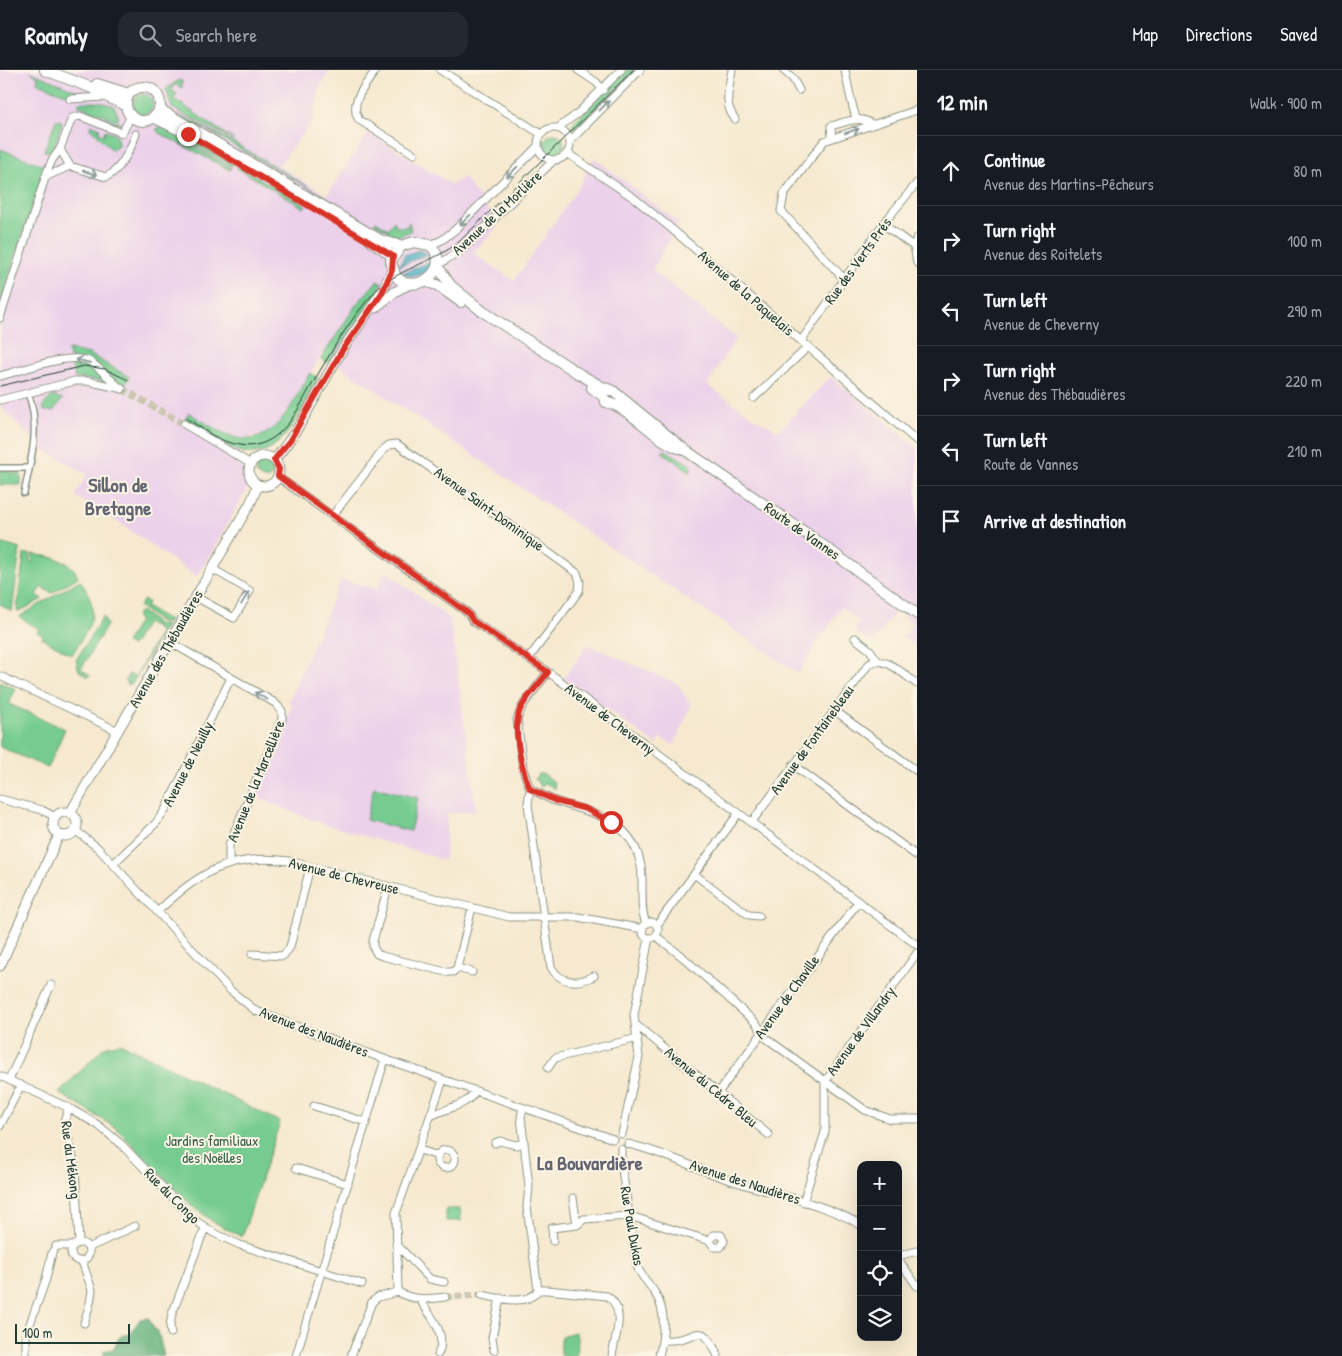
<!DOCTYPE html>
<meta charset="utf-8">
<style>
body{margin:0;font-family:"Patrick Hand",sans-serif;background:#242831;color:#f1f3f6}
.controls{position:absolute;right:15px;bottom:15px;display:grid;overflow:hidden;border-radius:10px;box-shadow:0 5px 20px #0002}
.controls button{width:45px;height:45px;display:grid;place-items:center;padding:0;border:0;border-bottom:1px solid #363941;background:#171b24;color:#f1f3f6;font:25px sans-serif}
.scale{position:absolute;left:15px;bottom:12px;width:115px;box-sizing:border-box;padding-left:5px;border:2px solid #1f3d34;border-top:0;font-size:14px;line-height:18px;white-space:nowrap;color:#1f3d34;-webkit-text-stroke:4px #fcf5e5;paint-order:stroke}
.stop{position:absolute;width:15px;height:15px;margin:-11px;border:4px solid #d93025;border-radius:50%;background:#fff}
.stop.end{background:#d93025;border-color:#fff;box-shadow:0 1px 5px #0008}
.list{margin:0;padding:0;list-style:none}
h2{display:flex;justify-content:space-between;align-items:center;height:65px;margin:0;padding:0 20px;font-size:21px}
h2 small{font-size:16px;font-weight:400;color:#9ea1a6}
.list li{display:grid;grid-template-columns:32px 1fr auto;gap:15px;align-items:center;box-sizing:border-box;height:70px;padding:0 20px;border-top:1px solid #363941}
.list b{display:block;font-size:19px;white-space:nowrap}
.list p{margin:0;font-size:16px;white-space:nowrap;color:#9ea1a6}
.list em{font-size:16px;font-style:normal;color:#9ea1a6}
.icon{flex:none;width:28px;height:28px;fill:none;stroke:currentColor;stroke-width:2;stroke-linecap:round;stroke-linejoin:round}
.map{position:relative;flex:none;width:917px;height:1286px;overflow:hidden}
header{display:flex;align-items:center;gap:30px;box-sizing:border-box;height:70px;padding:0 25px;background:#171b24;border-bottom:1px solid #363941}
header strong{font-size:24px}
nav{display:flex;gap:28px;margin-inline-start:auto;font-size:18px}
.search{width:350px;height:45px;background:#242831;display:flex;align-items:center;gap:12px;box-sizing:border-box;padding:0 18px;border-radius:15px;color:#9ea1a6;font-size:19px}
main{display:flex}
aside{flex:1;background:#171b24}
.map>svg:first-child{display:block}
</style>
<header>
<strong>Roamly</strong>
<div class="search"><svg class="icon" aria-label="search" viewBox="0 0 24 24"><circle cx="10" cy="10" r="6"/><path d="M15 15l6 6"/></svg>Search here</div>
<nav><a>Map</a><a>Directions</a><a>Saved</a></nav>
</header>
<main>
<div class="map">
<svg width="917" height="1286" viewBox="0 0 917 1286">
<rect width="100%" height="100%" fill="#fcf5e5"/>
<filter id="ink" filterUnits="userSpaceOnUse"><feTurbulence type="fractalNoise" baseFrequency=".02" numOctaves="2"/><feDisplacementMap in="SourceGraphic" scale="10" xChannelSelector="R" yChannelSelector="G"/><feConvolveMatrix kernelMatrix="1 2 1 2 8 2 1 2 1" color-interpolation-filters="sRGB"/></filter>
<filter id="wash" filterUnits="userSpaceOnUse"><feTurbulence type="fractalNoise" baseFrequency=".0096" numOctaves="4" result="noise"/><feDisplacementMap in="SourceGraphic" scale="20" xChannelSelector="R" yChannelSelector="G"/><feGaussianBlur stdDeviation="1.12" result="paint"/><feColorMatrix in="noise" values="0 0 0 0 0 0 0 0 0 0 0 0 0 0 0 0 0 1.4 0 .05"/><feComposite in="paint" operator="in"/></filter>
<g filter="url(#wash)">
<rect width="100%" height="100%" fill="#f6e9d0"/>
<path fill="#ecd1ea" d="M0 0H331L320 16 313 50 278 96 327 125 369 62 452 115 463 107 483 132 498 156 473 183 514 211 580 115 594 88 679 153 652 200 736 268 707 315 756 349 779 361 831 306 917 378V578L903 567 913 554 896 541 872 574 854 560 860 552 841 537 798 603 322 284 280 353 267 363 248 368 234 392 244 398 247 419 197 507 120 453 75 426 87 404 42 379 0 336V233L45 96 0 79Z
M385 501 450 549 476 740 447 744 445 790 318 752 255 727 293 634 288 632 341 510 378 519Z
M588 575 678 614 691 636 674 675 660 668 657 675 564 608Z"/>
<path fill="#76cc90" stroke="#4a8462" d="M626 0H635L575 59 571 55Z
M31 2 85 24 86 25C67 27 54 20 37 12L38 7Z
M179 10 182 11V18L175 14 171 20 177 24 174 29 234 70 172 38 166 19Z
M133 34a10 10 0 1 1 20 0a10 10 0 1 1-20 0Z
M79 32H101L114 36 119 48 117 50 78 35Z
M78 38 122 54H113L76 43Z
M178 44 233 72 327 128 203 58 193 55Z
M56 50 61 51 62 54 52 82 44 81Z
M91 54 100 58 98 63 104 65 105 60 117 65 118 75 112 80 90 58Z
M161 57 231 98 230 100 159 63 156 59Z
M171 61 182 64 234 94 232 96Z
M544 74a10 10 0 1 1 20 0a10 10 0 1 1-20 0Z
M0 79 45 96 0 233Z
M238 96 306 135 304 138 237 98Z
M376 151 388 159 393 152H395L396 157H407L409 152 411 161 396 167 390 162 374 153Z
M377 211 382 214 378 222 328 293 321 289 356 235Z
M68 280 89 284 129 307 124 316 109 307 99 296 69 287Z
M71 291 88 295 109 312 75 308Z
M310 303 318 308C301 338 283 395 238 381 219 374 201 361 184 351L189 343C203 351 218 362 234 367 274 380 294 330 310 303Z
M52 326 63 329 53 341H44L43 336Z
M665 380 691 395V402L662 382Z
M256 400a9 9 0 1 1 18 0a9 9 0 1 1-18 0Z
M0 400H10V403H19L21 405V415H0Z
M0 473 20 479 12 542 0 534Z
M24 484H30V492H33L32 484C50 487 71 488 78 507L52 523 41 517 36 525 42 529 19 542 17 541Z
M80 510C103 543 90 555 72 585L42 568 43 565 37 562 39 559 19 547Z
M144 530 148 532 146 537 169 550 167 554 158 551 139 536Z
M141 541 155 552 153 557 146 553 132 576 126 573 139 551 136 545Z
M103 546 107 555 81 599 90 605 88 607 79 601 76 590Z
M157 554 166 556 132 614 129 613 128 615 125 610 129 604 135 607 161 562 155 558Z
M0 612 16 619 9 634 65 659 48 698 0 677Z
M539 704H544L554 712 555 719 546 713 541 717 535 709Z
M374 717 418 728 410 761 366 750Z
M120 973 280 1052 242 1167 212 1151 190 1134 116 1058 59 1023 104 977Z
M446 1139H460L461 1151H446Z
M575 1262 578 1271 576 1286H561V1266Z"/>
<path fill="#60b07a" stroke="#407657" d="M149 1248 154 1259 158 1261 164 1286H104L103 1281 114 1279 118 1269 123 1265H129L140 1249Z"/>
<path fill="#3fa8bf" stroke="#2f727a" d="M419 180 428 184 399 196 404 185Z
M431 191C428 205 414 210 402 203Z"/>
</g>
<g filter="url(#ink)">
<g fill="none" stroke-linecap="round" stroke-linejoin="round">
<path stroke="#cbc7b1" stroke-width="7" stroke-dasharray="7 3.5" stroke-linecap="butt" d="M122 319 184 354
M445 1227 482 1225"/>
<g stroke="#8a9382" stroke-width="8">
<path id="pedestrian" d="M0 398H29
M24 423C31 390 41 356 28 323"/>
</g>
<g stroke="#8a9382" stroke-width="9">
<path id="minor" d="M376 0C366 15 348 32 359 50L414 84
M440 0 541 64
M578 0 596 12 603 20
M732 0C729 18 723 34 735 49
M783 0 793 9 799 20
M845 0C848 17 851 32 856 48
M70 29 104 27 126 37
M538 74a16 16 0 1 1 32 0a16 16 0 1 1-32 0Z
M558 58 577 44 621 0
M832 68 831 56C846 52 858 45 872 54
M570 71 640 0
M60 79 70 96
M567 83 634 128 673 160 917 371
M45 107 70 96 106 107C120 101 131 79 136 64
M883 154 917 179
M917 168 914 176 917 193
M430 175 442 170 456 159 538 76
M438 195 464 178 554 90
M844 209 781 141 784 124 824 71 917 40
M0 248 47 102 52 90 60 79 72 48 80 46 122 63 131 46
M801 271 883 154 917 113
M0 306C21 301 69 282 89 291 99 297 111 311 122 319
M754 328 809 276
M0 330 75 311H87L119 318
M184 354 251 394
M278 407 468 543 473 551 544 599 917 875
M333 445 384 379 389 375 397 374 577 503 580 512 579 521 529 588
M196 527 234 548 250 521 213 499
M855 568 870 580 877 590
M170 572 275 633 282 641V649L229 775V793
M548 602 523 635 517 649 523 699 530 719 528 734 551 897C560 914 578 914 594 906
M0 606 118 661
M834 640 917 701
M793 695 917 786
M530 719C539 722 546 728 555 731 593 744 632 748 641 796 644 815 639 836 646 854
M0 729 42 740 55 747
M751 753 869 594C885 584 904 605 917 614
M75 760 98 778 230 920 256 941 373 985 613 1069
M113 794 156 753 165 740 231 608
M694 804 749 845 759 846
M388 817 373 871V877L377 884 382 886 446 902H453L457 898 472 838
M157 842C198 803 230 783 289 791L509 847H578L643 859
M642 860a8 8 0 1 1 16 0a8 8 0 1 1-16 0Z
M657 855 738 744
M656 866 685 889 756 953 766 968 865 1040 890 1049H917
M252 884 283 886 290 877 310 797
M457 898 472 902
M635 954 769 1065
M548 998 555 988 638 968
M0 1006 69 1038 98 1055 121 1074 193 1149 214 1163 240 1175 362 1214
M9 1010 51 915
M718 1023 858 832
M314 1036 366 1052
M69 1038 64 1051 75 1096 79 1173
M523 1038 521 1047 529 1116 527 1137 538 1220
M433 1045C446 1038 468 1036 475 1021
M0 1056 21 1015
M622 1064 639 987 634 945 649 868
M495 1073 500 1071 516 1075 524 1073
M628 1074C664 1082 698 1100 733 1111 775 1125 822 1132 861 1155
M621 1079V1093L637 1196C641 1207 649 1213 655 1223 667 1242 664 1265 659 1286
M420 1080 438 1086
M437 1089a9 9 0 1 1 18 0a9 9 0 1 1-18 0Z
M296 1098 348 1114
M573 1128 577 1155
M803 1132 825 1062V1012L917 883
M553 1171 552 1158 577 1155 584 1149 630 1146 710 1171 714 1177H721L724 1171 721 1165H713L710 1171
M71 1182a9 9 0 1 1 18 0a9 9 0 1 1-18 0Z
M396 1174 430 1209 444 1212
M88 1178 135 1156
M898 1186 917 1181
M898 1189 917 1216
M82 1191 92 1220 90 1233 84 1253
M398 1222C414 1231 428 1229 445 1227
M482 1225C498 1228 528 1237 538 1220H547L607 1226C627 1239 615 1266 612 1286
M420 1230C430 1245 448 1264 438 1284
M171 1263 170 1256 172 1244 205 1158
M663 1270C699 1273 699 1245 718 1286
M494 1280 492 1268 500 1228
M26 1286V1265L46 1209 52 1183 56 1176H73
M296 1286 385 989
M351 1286 372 1232 378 1227 398 1222 396 1143 443 1010"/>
</g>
<g stroke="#8a9382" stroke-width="11">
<path id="tertiary" d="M375 238 396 221 410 214
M249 401a15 15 0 1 1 30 0a15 15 0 1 1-30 0Z
M274 390C303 357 320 315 343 279 360 252 380 229 392 200
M53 754a12 12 0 1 1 24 0a12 12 0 1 1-24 0Z
M70 743 251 432 258 415
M0 896 59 765"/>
</g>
<g stroke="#8a9382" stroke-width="12">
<path id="secondary" d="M45 0 126 31
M97 14 129 24
M126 34a17 17 0 1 1 34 0a17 17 0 1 1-34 0Z
M159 39 380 170 401 176
M153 47 186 63
M371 171 393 186
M414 172 430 175C455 199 413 229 395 205L391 191 401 176Z
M438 197 451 216 482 241 581 305 602 317 613 321 685 380 810 466 917 544
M424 211 437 215 461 232
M592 318 603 326 606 332C633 339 652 368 679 378"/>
</g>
<use href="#pedestrian" stroke="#fff" stroke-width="5"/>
<use href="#minor" stroke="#fff" stroke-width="7"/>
<use href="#tertiary" stroke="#fff" stroke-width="9"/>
<use href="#secondary" stroke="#fff" stroke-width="10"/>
<path stroke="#1f3d34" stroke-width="1" d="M0 316 84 296 105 299 128 310
M186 348C202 358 220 373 240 375 253 378 268 373 278 364 294 351 303 329 314 311 331 282 349 251 371 226 395 198 433 194 460 171L633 0"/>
</g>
<defs><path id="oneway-shaft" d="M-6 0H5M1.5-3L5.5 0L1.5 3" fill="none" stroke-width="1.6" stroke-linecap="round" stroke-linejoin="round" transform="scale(1.25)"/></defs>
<g stroke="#8f9e9a">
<use href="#oneway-shaft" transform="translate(604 36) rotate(-45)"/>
<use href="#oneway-shaft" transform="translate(852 61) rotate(-18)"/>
<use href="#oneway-shaft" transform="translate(512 102) rotate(135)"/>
<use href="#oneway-shaft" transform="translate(90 103) rotate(19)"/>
<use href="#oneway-shaft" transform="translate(465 150) rotate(135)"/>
<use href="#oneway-shaft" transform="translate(83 291) rotate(-165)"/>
<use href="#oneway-shaft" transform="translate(245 528) rotate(-59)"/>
<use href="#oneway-shaft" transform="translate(261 626) rotate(-150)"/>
</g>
</g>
<g fill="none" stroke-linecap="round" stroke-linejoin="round" filter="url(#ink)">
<path stroke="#d93025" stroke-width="6" d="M188 64 393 186 392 200 382 223 343 279 290 370 274 390 279 399 278 406 468 543 473 551 548 602C540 614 526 626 520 640 512 659 522 701 530 719L556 731 586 739 611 752"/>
</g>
<g text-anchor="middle" stroke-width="4" stroke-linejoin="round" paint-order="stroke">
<g font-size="15" fill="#1f3d34" stroke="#fcf5e5">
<text transform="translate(497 143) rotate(-43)" y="5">Avenue de la Morlière</text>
<text transform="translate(858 191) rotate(-54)" y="5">Rue des Verts Prés</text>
<text transform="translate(746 223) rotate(41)" y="5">Avenue de la Paquelais</text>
<text transform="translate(489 439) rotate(36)" y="5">Avenue Saint-Dominique</text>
<text transform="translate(802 461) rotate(35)" y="5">Route de Vannes</text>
<text transform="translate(166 579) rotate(-60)" y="5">Avenue des Thébaudières</text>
<text transform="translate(610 649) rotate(37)" y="5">Avenue de Cheverny</text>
<text transform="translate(812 670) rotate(-54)" y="5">Avenue de Fontainebleau</text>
<text transform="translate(188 694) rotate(-63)" y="5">Avenue de Neuilly</text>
<text transform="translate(256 711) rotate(-68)" y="5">Avenue de la Marcellière</text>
<text transform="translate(344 806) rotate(14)" y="5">Avenue de Chevreuse</text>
<text transform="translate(787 927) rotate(-54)" y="5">Avenue de Chaville</text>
<text transform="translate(861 961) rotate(-54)" y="5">Avenue de Villandry</text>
<text transform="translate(314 962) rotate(21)" y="5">Avenue des Naudières</text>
<text transform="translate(711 1017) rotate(40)" y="5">Avenue du Cèdre Bleu</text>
<text transform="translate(71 1090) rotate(83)" y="5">Rue du Mékong</text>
<text transform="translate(745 1112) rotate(18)" y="5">Avenue des Naudières</text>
<text transform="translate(172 1126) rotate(45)" y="5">Rue du Congo</text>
<text transform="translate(632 1156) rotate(80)" y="5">Rue Paul Dukas</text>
</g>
<g font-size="15" fill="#35614b" stroke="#fcf5e5">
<text x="212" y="1076">Jardins familiaux<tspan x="212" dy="17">des Noëlles</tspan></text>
</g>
<g font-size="20" font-weight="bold" fill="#636572" stroke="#fcf5e5">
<text x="118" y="422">Sillon de<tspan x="118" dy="23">Bretagne</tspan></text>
<text x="590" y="1100">La Bouvardière</text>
</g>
</g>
</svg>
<div class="controls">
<button>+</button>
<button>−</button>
<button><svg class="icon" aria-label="locate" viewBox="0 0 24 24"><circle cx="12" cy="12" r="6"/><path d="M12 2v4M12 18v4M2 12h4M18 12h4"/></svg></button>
<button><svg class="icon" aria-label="layers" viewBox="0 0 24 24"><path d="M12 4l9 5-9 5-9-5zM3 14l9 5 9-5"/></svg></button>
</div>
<div class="scale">100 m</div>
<div class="stop" style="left:611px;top:752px"></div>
<div class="stop end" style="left:188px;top:64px"></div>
</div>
<aside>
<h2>12 min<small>Walk · 900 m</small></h2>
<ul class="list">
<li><svg class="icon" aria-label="ahead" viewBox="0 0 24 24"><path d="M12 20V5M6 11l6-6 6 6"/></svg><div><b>Continue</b><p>Avenue des Martins-Pêcheurs</p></div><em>80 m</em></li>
<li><svg class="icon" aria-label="right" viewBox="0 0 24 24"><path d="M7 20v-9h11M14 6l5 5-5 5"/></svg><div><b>Turn right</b><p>Avenue des Roitelets</p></div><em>100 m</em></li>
<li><svg class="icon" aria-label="left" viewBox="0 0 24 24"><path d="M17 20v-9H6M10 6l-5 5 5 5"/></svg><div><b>Turn left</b><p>Avenue de Cheverny</p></div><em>290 m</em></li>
<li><svg class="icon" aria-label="right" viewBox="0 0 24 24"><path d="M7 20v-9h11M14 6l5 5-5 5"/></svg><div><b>Turn right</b><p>Avenue des Thébaudières</p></div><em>220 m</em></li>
<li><svg class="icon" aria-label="left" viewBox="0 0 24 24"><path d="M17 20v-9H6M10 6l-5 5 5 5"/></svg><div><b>Turn left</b><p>Route de Vannes</p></div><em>210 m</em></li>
<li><svg class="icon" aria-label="arrive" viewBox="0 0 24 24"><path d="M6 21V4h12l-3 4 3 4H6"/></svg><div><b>Arrive at destination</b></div></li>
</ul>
</aside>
</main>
